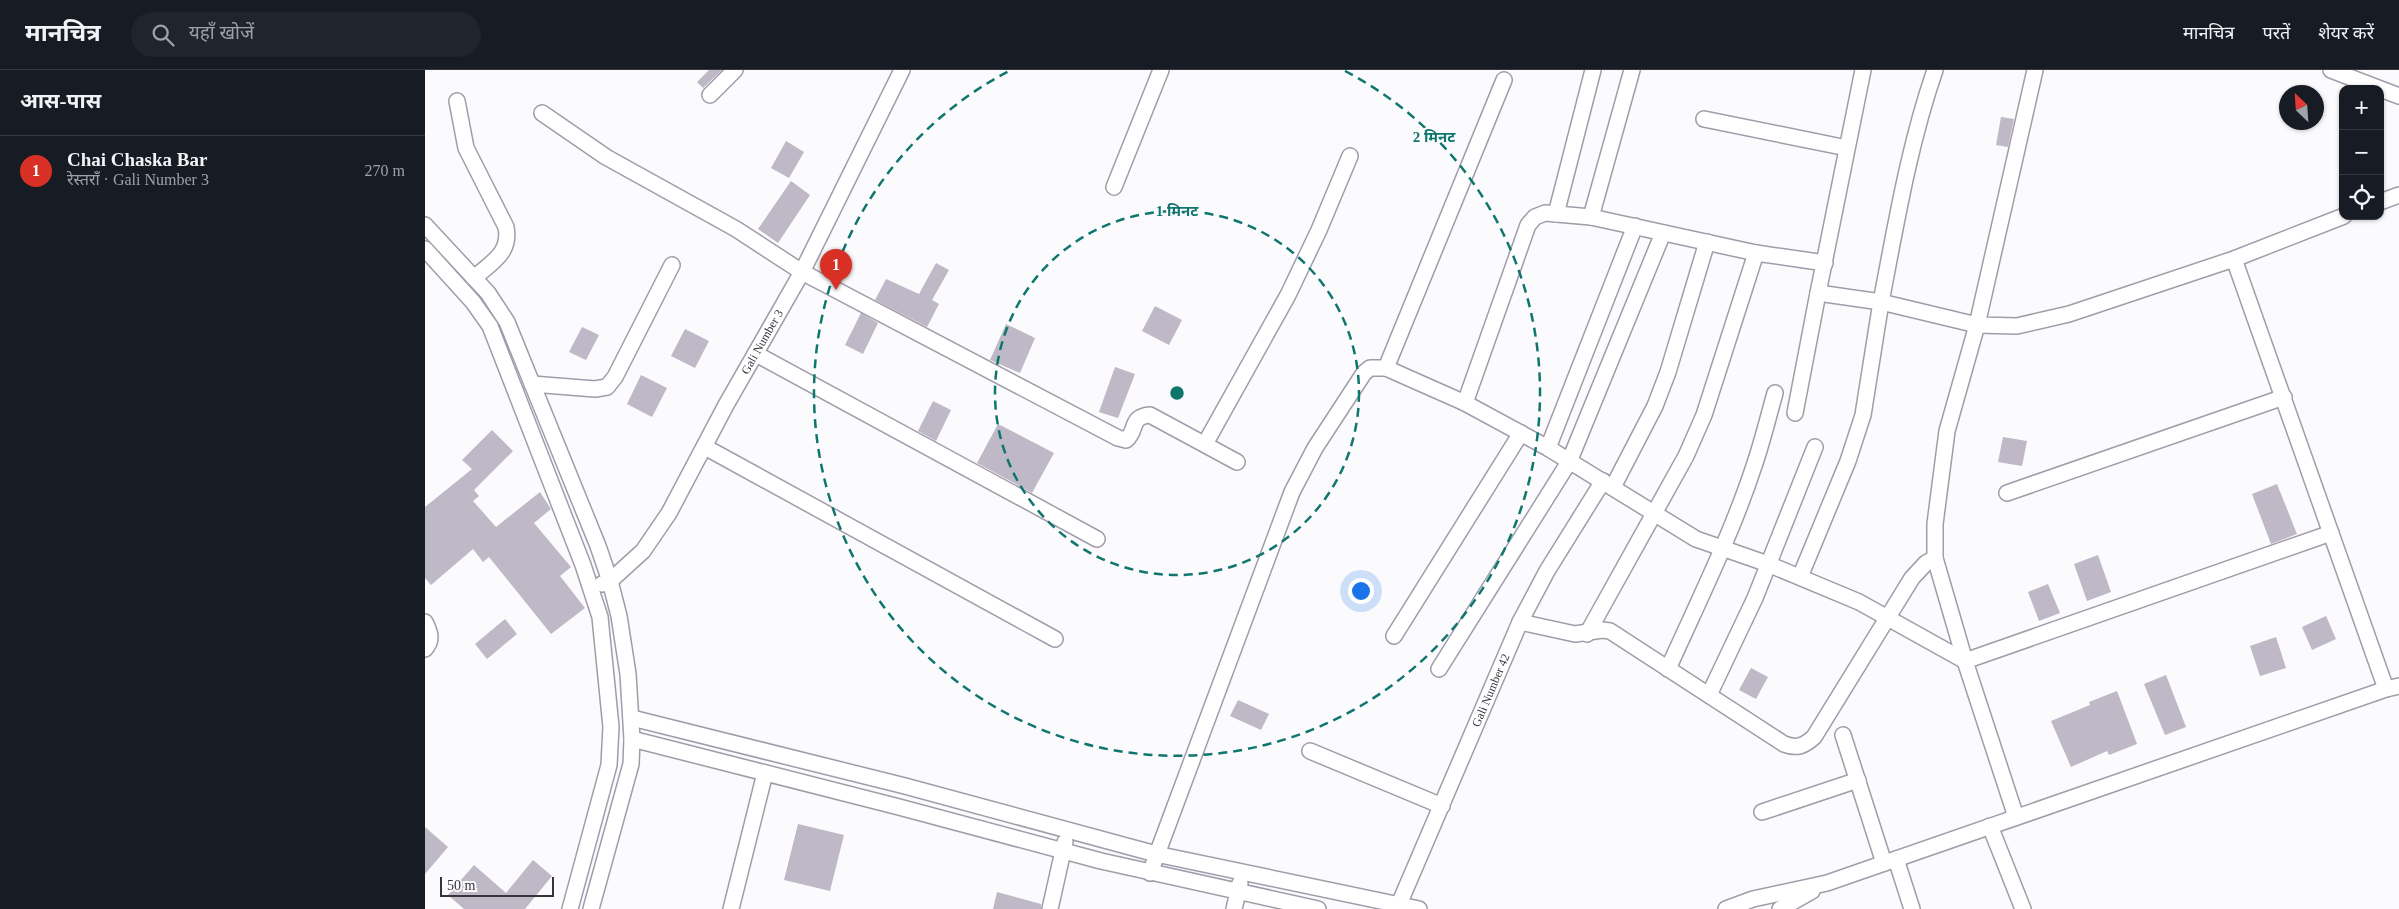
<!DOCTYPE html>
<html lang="hi">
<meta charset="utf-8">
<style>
body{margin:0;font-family:"Times New Roman","Noto Sans Devanagari",serif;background:#20242c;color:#f1f3f6}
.controls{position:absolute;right:15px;top:15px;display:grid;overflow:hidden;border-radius:10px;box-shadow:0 1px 4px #0004}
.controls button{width:45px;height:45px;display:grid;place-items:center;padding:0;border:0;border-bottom:1px solid #363941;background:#171b24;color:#f1f3f6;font:25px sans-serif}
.compass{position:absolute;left:1854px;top:15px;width:45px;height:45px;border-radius:50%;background:#171b24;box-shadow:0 1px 4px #0004;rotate:335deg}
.scale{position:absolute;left:15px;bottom:12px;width:114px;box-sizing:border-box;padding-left:5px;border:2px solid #36343a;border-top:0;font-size:14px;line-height:18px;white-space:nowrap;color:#36343a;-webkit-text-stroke:4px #fbfafd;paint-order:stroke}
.you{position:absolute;left:935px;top:520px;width:18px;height:18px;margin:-12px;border:4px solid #fff;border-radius:50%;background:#1a73e8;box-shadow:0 0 0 8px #1a73e833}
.badge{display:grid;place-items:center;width:32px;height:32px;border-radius:50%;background:#d93025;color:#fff;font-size:16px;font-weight:700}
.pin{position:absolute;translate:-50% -41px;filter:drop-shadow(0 1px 2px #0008)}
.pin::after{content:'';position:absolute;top:26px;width:18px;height:15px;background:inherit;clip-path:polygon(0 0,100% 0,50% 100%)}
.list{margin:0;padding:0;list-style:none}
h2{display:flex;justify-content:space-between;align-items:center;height:65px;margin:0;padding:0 20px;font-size:21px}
h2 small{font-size:16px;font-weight:400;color:#9ea1a6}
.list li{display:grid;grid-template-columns:32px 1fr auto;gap:15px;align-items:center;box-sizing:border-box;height:70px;padding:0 20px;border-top:1px solid #363941}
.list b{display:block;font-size:19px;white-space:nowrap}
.list p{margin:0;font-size:16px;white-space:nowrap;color:#9ea1a6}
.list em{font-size:16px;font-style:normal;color:#9ea1a6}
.icon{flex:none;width:28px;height:28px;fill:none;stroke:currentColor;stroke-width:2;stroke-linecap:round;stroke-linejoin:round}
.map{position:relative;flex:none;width:1974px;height:839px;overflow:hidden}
header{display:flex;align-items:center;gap:30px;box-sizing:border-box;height:70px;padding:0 25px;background:#171b24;border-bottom:1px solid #363941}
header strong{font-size:24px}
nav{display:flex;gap:28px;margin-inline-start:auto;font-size:18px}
.search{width:350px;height:45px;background:#20242c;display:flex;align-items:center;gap:12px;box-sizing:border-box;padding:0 18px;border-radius:28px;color:#9ea1a6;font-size:19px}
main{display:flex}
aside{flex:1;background:#171b24}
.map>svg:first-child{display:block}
</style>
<header>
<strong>मानचित्र</strong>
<div class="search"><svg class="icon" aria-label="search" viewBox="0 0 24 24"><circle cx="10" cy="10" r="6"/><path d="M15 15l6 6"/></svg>यहाँ खोजें</div>
<nav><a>मानचित्र</a><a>परतें</a><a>शेयर करें</a></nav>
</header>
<main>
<aside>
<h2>आस-पास<small></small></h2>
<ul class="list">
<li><span class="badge">1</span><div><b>Chai Chaska Bar</b><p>रेस्तराँ · Gali Number 3</p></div><em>270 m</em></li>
</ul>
</aside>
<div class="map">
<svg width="1974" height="839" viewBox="0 0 1974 839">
<rect width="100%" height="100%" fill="#fbfafd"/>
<path fill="#beb8c7" d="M284 0H297L278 18 272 12Z
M1576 47 1589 49 1583 77 1571 75Z
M361 71 379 82 364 108 346 98Z
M366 111 385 125 353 173 333 159Z
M511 193 524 200 507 230 514 234 502 257 450 230 461 209 494 224Z
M730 236 757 250 744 275 717 261Z
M436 243 453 253 438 284 420 275Z
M581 254 610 268 595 303 565 290Z
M157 257 174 265 161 290 144 282Z
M260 259 284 271 270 298 246 286Z
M690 297 710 304 693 348 674 342Z
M216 305 242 318 227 347 202 334Z
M508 331 526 340 511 371 493 361Z
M573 354 629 383 607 423 552 393Z
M67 360 88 381 49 420 54 426 48 431 71 457 115 422 126 439 109 453 146 497 135 506 160 538 126 564 64 487 58 492 48 479 6 515 0 508V437L47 399 37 390Z
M1578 367 1602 371 1597 396 1573 392Z
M1852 414 1872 464 1846 474 1827 424Z
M1673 485 1686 522 1662 531 1649 494Z
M1623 514 1635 543 1614 551 1603 522Z
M1901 546 1911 569 1887 580 1877 557Z
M80 549 92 564 62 589 50 574Z
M1851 567 1861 598 1835 606 1825 576Z
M1326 598 1343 607 1331 629 1314 620Z
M1741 605 1761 657 1740 665 1719 614Z
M1692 621 1712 674 1684 685 1682 681 1646 697 1626 651 1665 635 1664 632Z
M813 630 844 644 836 660 805 646Z
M373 754 419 765 405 821 359 810Z
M0 757 23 777 0 804Z
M108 790 127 806 100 839H39L23 825 49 795 81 823Z
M572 822 616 834V839H568Z"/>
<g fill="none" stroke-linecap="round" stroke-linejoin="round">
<g stroke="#a19caa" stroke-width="18">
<g id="minor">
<path d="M1510 0C1484 75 1471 154 1456 232L1552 255 1522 361 1510 454V488L1540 591"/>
<path d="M1610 0 1552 255 1592 256 1644 244 1809 189 1919 146"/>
<path d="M1906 0 1974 26"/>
<path d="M285 25 310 0"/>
<path d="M32 31 41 78 81 157C86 183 67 192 49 208"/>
<path d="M117 43 181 87 311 159 377 202 693 368 701 370C713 360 704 347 725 345L812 392"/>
<path d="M1279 49 1422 78"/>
<path d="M689 117 736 0"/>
<path d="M1955 132 1974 125"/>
<path d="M1131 144 1168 0"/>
<path d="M1166 147 1207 0"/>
<path d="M0 155 63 223 82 252 173 476 185 511 194 546 203 604 207 669 206 694 166 839"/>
<path d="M0 179 48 232 65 256 158 495 175 547 186 657 184 695 145 839"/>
<path d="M1809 189 1961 619"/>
<path d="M331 284 672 469"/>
<path d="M961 298 1079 10"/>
<path d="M107 314 170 319 182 317 190 307 247 195"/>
<path d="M1040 333 1103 155 1110 147 1120 143 1166 147 1331 183"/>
<path d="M1370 343 1393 223"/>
<path d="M780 374 863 225 894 160 925 86"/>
<path d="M280 377 630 569"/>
<path d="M1123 378 1210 156"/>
<path d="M1188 417 1230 336 1243 302 1282 172"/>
<path d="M1582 423 1859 327"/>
<path d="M1375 507 1423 391 1438 345 1456 232 1393 223 1438 0"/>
<path id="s1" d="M177 514 185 511 218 481 244 443 301 335 377 202 477 0"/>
<path d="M0 552C5 562 8 570 0 579"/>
<path d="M1095 552 1150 564 1177 560 1185 561 1359 674C1372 679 1379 676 1389 667L1487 508 1501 493 1510 488"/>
<path d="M1162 564 1261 386 1279 345 1331 183 1400 193"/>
<path d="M969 566 1096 363"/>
<path d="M1014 599 1144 392 1238 163"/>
<path d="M1243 599C1273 532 1306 466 1329 396 1337 373 1343 348 1350 323"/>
<path d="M1284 625 1330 528 1390 377"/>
<path d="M207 648 480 716 731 784 994 839"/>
<path d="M1418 665 1459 793"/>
<path d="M207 669 474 737 676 791 893 839"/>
<path d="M885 681 1017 736"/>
<path d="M1337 742 1433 710"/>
<path d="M1591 747 1540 591 1906 463"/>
<path d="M1565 756 1598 839"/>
<path d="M1471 789 1487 839"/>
<path d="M725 803 867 422 890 378 939 303 945 298H961L1040 333 1123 378 1271 469 1343 494 1434 532 1540 591"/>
<path d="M306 839 340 703"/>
<path d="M625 839 640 772"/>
<path d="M809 839 815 813"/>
<path id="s2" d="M972 839 1095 552 1122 501 1178 411"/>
<path d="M1301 839 1328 829 1402 813 1961 619 1974 616"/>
<path d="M1355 839 1387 821"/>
</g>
</g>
<use href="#minor" stroke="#fff" stroke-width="15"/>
</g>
<g fill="none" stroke="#0f766e" stroke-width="2.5" stroke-dasharray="9 6">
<circle cx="752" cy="323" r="182"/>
<path d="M920 1A363 363 0 1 1 584 1"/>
</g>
<g text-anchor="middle" stroke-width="4" stroke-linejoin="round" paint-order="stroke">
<g font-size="12" fill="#36343a" stroke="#fbfafd">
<text dy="4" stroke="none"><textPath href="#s1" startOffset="294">Gali Number 3</textPath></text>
<text dy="4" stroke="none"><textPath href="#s2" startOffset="238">Gali Number 42</textPath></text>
</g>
</g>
<circle cx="752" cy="323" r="8" fill="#0f766e" stroke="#fbfafd" stroke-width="2.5"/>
<g font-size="15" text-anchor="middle" font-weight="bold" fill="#0f766e" stroke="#fbfafd" stroke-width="4" stroke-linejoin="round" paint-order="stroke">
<text x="1009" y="72">2 मिनट</text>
<text x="752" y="146">1 मिनट</text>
</g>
</svg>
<div class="controls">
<button>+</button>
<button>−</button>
<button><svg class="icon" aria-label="locate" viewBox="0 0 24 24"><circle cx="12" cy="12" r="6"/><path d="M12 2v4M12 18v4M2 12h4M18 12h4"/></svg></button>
</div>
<svg class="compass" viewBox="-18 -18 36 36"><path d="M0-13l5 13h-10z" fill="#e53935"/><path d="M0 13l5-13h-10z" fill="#9ea1a6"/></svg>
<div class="scale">50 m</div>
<div class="you"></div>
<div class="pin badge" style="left:411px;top:220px">1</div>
</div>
</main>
